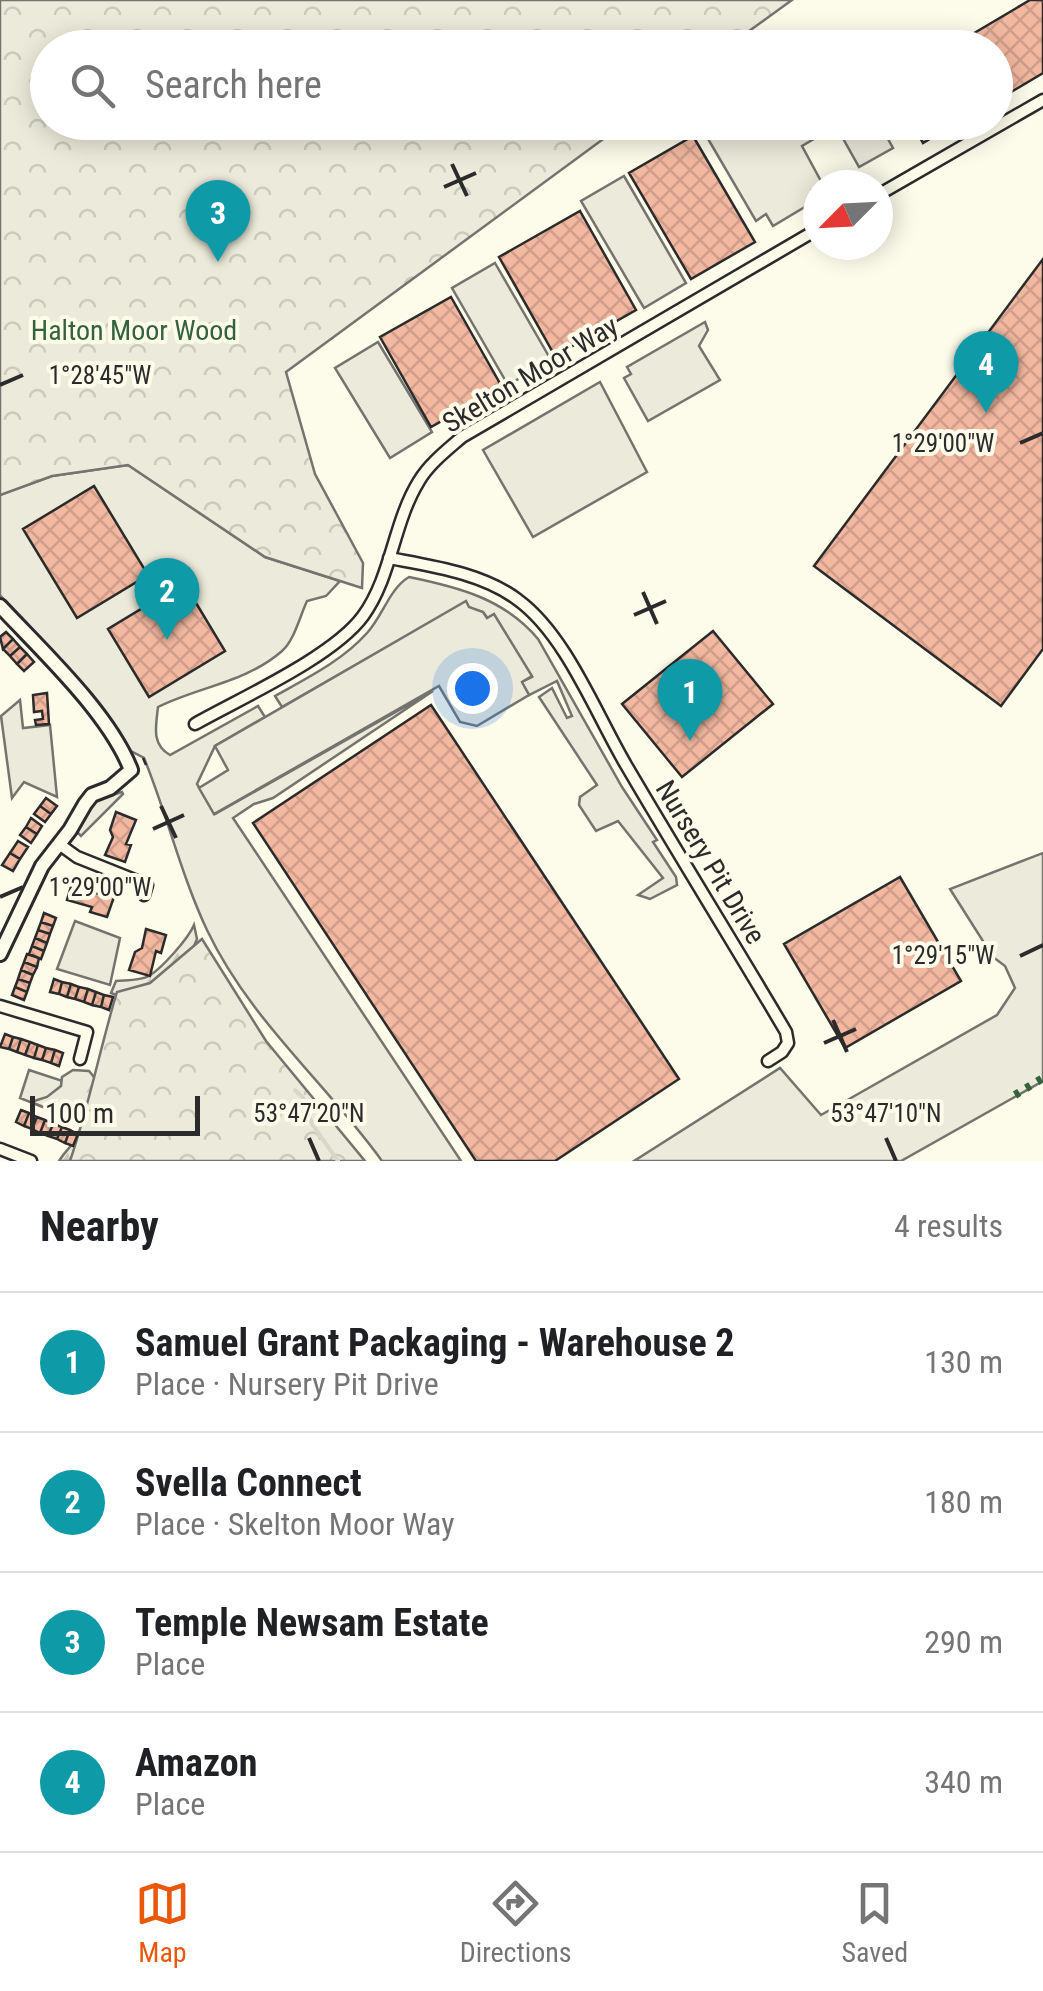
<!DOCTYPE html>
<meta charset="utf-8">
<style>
body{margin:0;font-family:"Roboto Condensed",sans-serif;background:#f2f2f2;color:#202124}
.compass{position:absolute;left:803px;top:170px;width:90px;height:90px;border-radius:50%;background:#fff;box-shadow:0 5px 25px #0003;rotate:246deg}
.scale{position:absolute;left:30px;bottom:25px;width:170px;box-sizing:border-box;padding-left:10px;border:5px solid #2b2b2b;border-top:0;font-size:28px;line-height:35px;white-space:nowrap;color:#2b2b2b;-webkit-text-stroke:8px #fdfbea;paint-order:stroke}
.you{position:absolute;left:472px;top:688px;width:35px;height:35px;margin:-25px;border:8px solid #fff;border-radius:50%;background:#1a73e8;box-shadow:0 0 0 15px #1a73e833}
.badge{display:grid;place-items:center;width:65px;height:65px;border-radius:50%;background:#ea580c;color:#fff;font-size:32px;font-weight:700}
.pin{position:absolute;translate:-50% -82px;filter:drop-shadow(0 2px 5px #0008)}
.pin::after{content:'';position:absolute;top:52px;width:35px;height:30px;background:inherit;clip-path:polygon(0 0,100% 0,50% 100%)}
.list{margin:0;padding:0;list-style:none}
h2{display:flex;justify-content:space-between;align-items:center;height:130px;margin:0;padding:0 40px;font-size:42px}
h2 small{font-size:32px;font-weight:400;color:#757577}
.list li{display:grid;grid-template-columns:65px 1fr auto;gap:30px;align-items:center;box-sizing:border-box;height:140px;padding:0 40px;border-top:2px solid #e0e0e0}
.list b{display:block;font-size:38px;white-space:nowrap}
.list p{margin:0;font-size:32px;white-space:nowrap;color:#757577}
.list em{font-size:32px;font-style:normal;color:#757577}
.icon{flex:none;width:55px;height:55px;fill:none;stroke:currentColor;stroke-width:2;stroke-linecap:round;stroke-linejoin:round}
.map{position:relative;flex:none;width:1043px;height:1161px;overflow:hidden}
.search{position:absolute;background:#fff;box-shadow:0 5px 25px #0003;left:30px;right:30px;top:30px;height:110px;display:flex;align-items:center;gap:25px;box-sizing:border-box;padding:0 35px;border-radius:55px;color:#757577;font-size:38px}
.sheet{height:690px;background:#fff}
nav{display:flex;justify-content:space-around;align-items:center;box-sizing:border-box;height:140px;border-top:2px solid #e0e0e0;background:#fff;font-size:28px;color:#757577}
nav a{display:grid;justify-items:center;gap:5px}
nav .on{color:#ea580c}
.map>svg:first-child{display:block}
</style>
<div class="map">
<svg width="1043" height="1161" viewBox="0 0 1043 1161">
<defs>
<pattern id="forest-firs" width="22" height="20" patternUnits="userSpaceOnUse" patternTransform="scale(2.5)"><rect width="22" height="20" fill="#ecebdb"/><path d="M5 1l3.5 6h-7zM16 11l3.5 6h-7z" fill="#cbcabc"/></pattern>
<pattern id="park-crowns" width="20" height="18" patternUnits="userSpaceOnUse" patternTransform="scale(2.5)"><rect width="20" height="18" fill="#ecebdb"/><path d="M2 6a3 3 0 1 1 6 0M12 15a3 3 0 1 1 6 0" fill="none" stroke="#cbcabc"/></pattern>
<pattern id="building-cross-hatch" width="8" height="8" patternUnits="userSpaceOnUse" patternTransform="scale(2.5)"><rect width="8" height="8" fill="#f2b8a0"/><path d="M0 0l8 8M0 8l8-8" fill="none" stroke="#d09e8a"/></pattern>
</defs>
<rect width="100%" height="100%" fill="#fdfbea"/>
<path fill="#ecebdb" stroke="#74746e" stroke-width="2.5" d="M128 465 265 557 340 581 326 596 307 601C300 616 294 641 282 651 247 682 198 687 158 707 156 726 151 744 170 755L258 706 265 717 215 746 197 784 215 814 433 691 273 798 254 804 233 818 461 1161H382C326 1083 249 1019 207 930 181 875 167 814 144 758L129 750 0 595V495L52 476Z
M409 577C458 587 505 599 538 639L622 787 657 840 653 842 676 877 677 885 650 899 638 895 663 878 618 821 596 831 579 805 580 797 597 785 539 697 552 688 567 718 572 716 557 681 529 695 521 682 532 677 483 612 469 608 466 602 282 707 275 696C307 678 342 661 367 633 383 616 389 589 409 577Z
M20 700 23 728 50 725 57 797 24 782 12 798 1 716Z
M122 792 123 794 81 836 76 831 96 800Z
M1043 853V1081L901 1161H634L780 1068 821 1115 997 1015 1015 988 1005 966 993 957 950 889Z
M75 921 120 938 110 985 57 969Z
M29 1070 90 1090 83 1123 20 1098Z"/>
<path fill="url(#forest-firs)" stroke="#74746e" stroke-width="2.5" d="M194 925 197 939 182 975 116 995 111 993 116 981C126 980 140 981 149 976 162 968 188 939 194 925Z
M73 1070 89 1071 94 1077 107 1161H59C70 1144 74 1148 83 1123L31 1102 47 1097 61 1086 62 1077Z"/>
<path fill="url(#park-crowns)" stroke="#74746e" stroke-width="2.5" d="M0 0H792L727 47 48 48V122L625 123 286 372 315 474 363 563 362 588 265 557 128 465 52 476 0 495Z
M202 939 266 1041 365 1161H70C89 1106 100 1048 117 992L150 983Z"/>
<path fill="#eceadb" stroke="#74746e" stroke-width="2.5" d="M712 123H879L893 148 859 167 836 126 802 146 822 183 812 190 818 199 773 226 766 214 756 221 704 132 714 127Z
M624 176 686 283 644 308 581 201Z
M495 263 551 360 508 385 452 288Z
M705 322 708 330 699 346 720 380 648 421 624 378 631 374 627 367Z
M378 342 432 432 390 458 335 368Z
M600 382 647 472 533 537 483 450Z
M466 601 469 607 483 612 487 618 494 614 532 676 522 682 529 695 477 726 460 722 439 686 214 814 199 788 228 770 215 746Z"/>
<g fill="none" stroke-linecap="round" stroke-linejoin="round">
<path stroke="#d8d7c9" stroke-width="4" d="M295 1090 303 1098 312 1124 338 1161"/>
</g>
<path fill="url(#building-cross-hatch)" stroke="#2b2b2b" stroke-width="2.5" d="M1030 0H1043V73L996 101V48H949Z
M911 122H958L923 143Z
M693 136 755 242 691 279 629 173Z
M580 211 636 310 555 356 499 257Z
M1043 259V649L1001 706 814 566Z
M451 297 502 387 431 427 380 337Z
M94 486 148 575 77 618 23 529Z
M184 583 225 651 149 697 108 629Z
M713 631 773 704 682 777 622 704Z
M6 632 13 639 3 649 0 637Z
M13 639 20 647 10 656 3 649Z
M20 647 27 654 17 664 10 656Z
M27 654 34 662 24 671 17 664Z
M47 693 49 724 36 725 35 720 43 719 42 711 34 712 33 695Z
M431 705 679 1079 555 1161H476L253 823Z
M46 798 57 806 51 814 40 806Z
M40 806 51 814 45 822 34 814Z
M116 812 136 820 126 844 131 845 125 862 105 855 113 837 110 830Z
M31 818 42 826 37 834 26 827Z
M26 827 37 834 31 843 20 835Z
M18 841 28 847 20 859 10 853Z
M10 853 20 859 13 871 2 865Z
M900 877 961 981 845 1048 784 944Z
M73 880 91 885 95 893 114 897 107 917 90 912 92 907 67 900Z
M44 913 56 918 53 926 41 922Z
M41 922 53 926 50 934 38 930Z
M146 929 166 935 161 953 156 951 150 976 129 970 135 952 142 948Z
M38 930 50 934 47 943 35 938Z
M35 938 47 943 44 951 32 946Z
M32 946 44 951 41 959 29 954Z
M27 954 39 958 37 967 24 962Z
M24 962 37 967 33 975 21 970Z
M21 970 33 975 30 983 18 979Z
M18 979 30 983 27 992 15 987Z
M54 979 62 982 59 994 50 992Z
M62 982 71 984 67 997 59 994Z
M71 984 79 987 75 999 67 997Z
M15 987 27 992 24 1000 12 995Z
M79 987 88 989 84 1002 75 999Z
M88 989 96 992 92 1005 84 1002Z
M96 992 104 995 101 1007 92 1005Z
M104 995 113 997 109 1010 101 1007Z
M5 1034 13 1037 9 1049 0 1047Z
M13 1037 21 1039 17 1052 9 1049Z
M21 1039 30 1042 25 1055 17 1052Z
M30 1042 38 1045 34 1058 25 1055Z
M38 1045 46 1048 42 1060 34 1058Z
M46 1048 55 1050 51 1063 42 1060Z
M55 1050 63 1053 59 1066 51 1063Z
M21 1110 29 1113 24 1126 16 1122Z
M29 1113 37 1117 32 1129 24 1126Z
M37 1117 45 1120 40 1133 32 1129Z
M45 1120 53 1124 48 1136 40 1133Z
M53 1124 62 1127 57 1139 48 1136Z
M62 1127 70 1130 65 1143 57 1139Z
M70 1130 78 1134 73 1146 65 1143Z"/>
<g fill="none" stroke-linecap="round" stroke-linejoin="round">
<g stroke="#2b2b2b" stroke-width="15">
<path id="minor" d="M878 195 1043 100
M389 558C431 566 483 573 518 600 566 635 596 714 626 765 678 854 733 942 786 1032L788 1043 782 1052 768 1061
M195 724C241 698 333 657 363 616 392 576 393 523 419 481 429 464 447 450 462 437L818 229
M59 844 77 857 147 885 144 895
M0 1006 87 1032 80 1059
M0 1149 31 1161"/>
</g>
<g stroke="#2b2b2b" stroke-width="18">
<path id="tertiary" d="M0 606C42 651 109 713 131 770L110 788 92 795 85 804 70 830 42 866 0 954"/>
</g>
<use href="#minor" stroke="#fdfbea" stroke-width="10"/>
<use href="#tertiary" stroke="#fdfbea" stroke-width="12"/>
<path stroke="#34623c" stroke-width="8" stroke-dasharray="5 8" stroke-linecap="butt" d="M1015 1095 1043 1078"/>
<path stroke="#2b2b2b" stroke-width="2.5" stroke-dasharray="12 5" stroke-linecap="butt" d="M143 758 146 765"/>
</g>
<path fill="none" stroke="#2b2b2b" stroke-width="4" d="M452 164 467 196M444 187 476 173M0 385 23 375M1020 443 1043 433M643 592 657 624M634 615 666 601M161 806 176 838M153 829 184 815M0 897 23 887M1020 956 1043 945M833 1020 847 1052M824 1043 856 1029M309 1138 319 1161M886 1138 896 1161"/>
<g text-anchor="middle" stroke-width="8" stroke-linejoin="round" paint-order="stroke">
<g font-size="28" fill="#34623c" stroke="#fdfbea">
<text x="134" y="340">Halton Moor Wood</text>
</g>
<g font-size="28" fill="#2b2b2b" stroke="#fdfbea">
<text transform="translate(530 374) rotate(-31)" y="10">Skelton Moor Way</text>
<text transform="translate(711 862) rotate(59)" y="10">Nursery Pit Drive</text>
</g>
</g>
<g font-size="25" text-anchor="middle" fill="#2b2b2b" stroke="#fdfbea" stroke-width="8" stroke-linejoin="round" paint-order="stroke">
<text x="100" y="384">1°28'45"W</text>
<text x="943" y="452">1°29'00"W</text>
<text x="100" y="896">1°29'00"W</text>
<text x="943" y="964">1°29'15"W</text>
<text x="309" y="1122">53°47'20"N</text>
<text x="886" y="1122">53°47'10"N</text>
</g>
</svg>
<svg class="compass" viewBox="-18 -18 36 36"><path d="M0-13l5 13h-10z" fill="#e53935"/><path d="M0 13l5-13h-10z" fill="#757577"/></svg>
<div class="scale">100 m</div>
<div class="you"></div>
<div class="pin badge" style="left:690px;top:741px;background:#0f9aa8">1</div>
<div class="pin badge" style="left:167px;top:640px;background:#0f9aa8">2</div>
<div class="pin badge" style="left:218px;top:262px;background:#0f9aa8">3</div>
<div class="pin badge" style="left:986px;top:413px;background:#0f9aa8">4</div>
<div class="search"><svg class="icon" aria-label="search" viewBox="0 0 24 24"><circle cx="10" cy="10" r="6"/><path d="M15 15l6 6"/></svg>Search here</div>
</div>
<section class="sheet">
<h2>Nearby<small>4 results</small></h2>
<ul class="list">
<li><span class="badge" style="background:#0f9aa8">1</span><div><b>Samuel Grant Packaging - Warehouse 2</b><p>Place · Nursery Pit Drive</p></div><em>130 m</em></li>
<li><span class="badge" style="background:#0f9aa8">2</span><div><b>Svella Connect</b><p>Place · Skelton Moor Way</p></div><em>180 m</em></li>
<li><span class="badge" style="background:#0f9aa8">3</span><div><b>Temple Newsam Estate</b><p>Place</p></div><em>290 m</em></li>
<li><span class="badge" style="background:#0f9aa8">4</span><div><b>Amazon</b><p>Place</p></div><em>340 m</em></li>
</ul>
</section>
<nav>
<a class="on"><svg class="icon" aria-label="map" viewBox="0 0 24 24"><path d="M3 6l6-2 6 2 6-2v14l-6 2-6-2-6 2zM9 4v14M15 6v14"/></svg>Map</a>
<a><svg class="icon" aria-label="directions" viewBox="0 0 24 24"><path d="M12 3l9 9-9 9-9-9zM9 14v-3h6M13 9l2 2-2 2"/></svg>Directions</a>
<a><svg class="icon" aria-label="saved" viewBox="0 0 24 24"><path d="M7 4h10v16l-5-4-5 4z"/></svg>Saved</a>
</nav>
